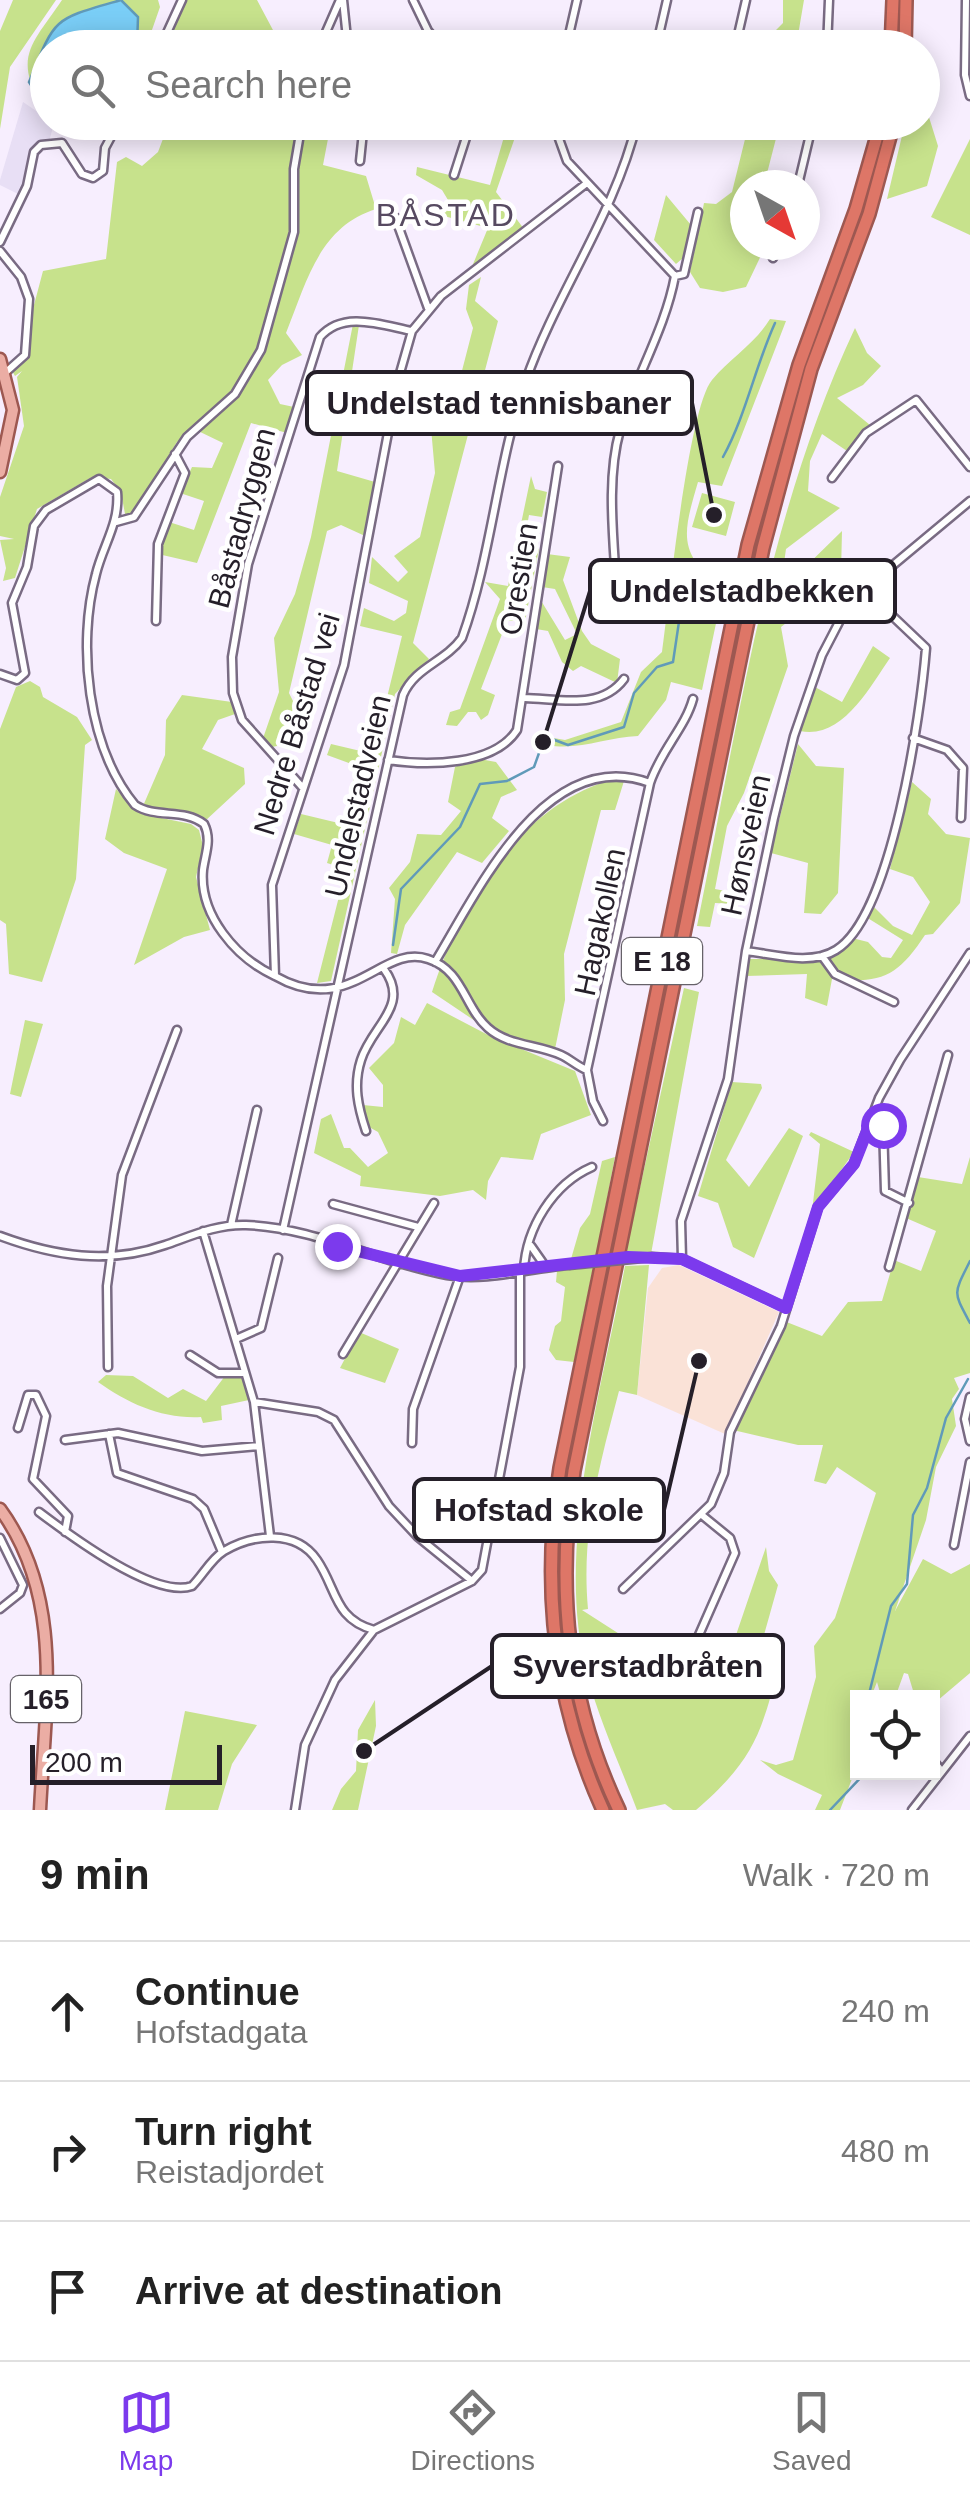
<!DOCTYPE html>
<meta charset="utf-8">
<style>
body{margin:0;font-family:Helvetica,sans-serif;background:#f6f6f6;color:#222}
.controls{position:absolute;right:30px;bottom:30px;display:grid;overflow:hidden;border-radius:0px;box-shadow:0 5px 25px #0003}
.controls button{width:90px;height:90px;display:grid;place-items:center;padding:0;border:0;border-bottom:2px solid #e0e0e0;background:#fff;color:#222;font:50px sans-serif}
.compass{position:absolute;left:730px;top:170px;width:90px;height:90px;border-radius:50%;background:#fff;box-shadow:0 5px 25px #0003;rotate:140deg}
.scale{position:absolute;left:30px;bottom:25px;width:192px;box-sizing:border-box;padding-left:10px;border:5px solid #251f29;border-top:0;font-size:28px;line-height:35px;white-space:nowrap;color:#251f29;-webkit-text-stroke:8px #fff;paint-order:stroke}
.stop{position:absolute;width:30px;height:30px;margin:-22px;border:8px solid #7c3aed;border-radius:50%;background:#fff}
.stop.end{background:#7c3aed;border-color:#fff;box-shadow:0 2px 10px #0008}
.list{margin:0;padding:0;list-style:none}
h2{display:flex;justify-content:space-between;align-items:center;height:130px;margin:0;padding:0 40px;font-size:42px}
h2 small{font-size:32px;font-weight:400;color:#767676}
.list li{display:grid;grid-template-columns:65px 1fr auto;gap:30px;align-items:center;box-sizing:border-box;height:140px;padding:0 40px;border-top:2px solid #e0e0e0}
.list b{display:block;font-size:38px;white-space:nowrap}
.list p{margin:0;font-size:32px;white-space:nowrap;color:#767676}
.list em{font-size:32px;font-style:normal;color:#767676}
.icon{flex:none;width:55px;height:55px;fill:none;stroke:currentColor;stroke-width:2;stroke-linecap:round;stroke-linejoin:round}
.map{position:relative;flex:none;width:970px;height:1810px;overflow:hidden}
.search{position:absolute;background:#fff;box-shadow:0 5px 25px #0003;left:30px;right:30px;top:30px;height:110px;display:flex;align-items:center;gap:25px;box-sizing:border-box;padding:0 35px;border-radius:55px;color:#767676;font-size:38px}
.sheet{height:550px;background:#fff}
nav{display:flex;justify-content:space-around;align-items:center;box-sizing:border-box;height:140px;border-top:2px solid #e0e0e0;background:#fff;font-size:28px;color:#767676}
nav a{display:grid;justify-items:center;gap:5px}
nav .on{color:#7c3aed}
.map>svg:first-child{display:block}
</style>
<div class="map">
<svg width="970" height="1810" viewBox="0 0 970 1810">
<rect width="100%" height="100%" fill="#f7eefe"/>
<path fill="#e8dff5" d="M23 102 54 123 49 142 34 152 22 196 0 185V180Z"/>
<path fill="#fae2d7" d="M679 1265 779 1312 725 1434 637 1395 648 1288 662 1268Z"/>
<path fill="#c7e28c" d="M13 0H56L10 67 0 129V31Z
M62 0H158L160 7 146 47 48 48 47 101 40 100C12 56 37 38 62 0Z
M184 0H257L282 47 151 48Z
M783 0H804L796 47H769L772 34 783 23Z
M923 98 938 146 927 186 887 199 905 123 922 122Z
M169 123H331L323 165 366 176 376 209C319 227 307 281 286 333L302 355 282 365 268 380 280 404 294 407 287 433 251 423 197 563 158 554 169 522 194 530 204 501 180 493 192 467 212 468 223 443 194 429 177 442 131 517 125 514 121 492 111 479 92 477 37 509 15 578 3 581 6 568 0 540 14 539 0 536V497L24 426 17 377 22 371 15 376 11 369 21 354 43 271 106 259 117 162 126 157 142 166 158 152Z
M508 123H520L496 192 524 229 471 269 488 228 433 213 451 205 442 190 416 175 417 167 490 185Z
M756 123H780L764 185H745V245H766L746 287 723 292 700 288 690 272 704 203 716 204 732 192 748 127Z
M970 139V235L931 217Z
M666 195 691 225 690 252 676 264 654 240Z
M481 277 475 301 498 321 413 643 429 659 395 694 331 981 317 983 346 869 327 863 332 845 294 834 301 814 351 826 358 801 349 798 357 766 327 755 331 744 369 753 381 722 402 636 360 626 364 608 394 621 406 613 408 601 369 583 372 557 398 582 408 572 394 556 420 537 435 473 431 428 448 425 473 328 466 309 469 285Z
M770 319 786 321 722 486 698 482C682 536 678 553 723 590L702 690 671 682 666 700 638 736C607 737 578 751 548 745V737L565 740 621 722 641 672 662 652C669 603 688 409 712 380 731 357 754 345 770 319Z
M353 324 359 325 337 471 375 482 365 536 341 525 327 531 289 693 295 705 277 746 267 748 261 744 279 692 274 638 295 594 311 537Z
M855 328 867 353 881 366 863 385 837 398 870 425 847 451 822 434 810 461 808 491 840 508 786 549 782 577 790 582 842 531 841 573 803 593 795 616 781 627 788 666 744 793 727 826 715 889 736 893 734 904 715 903 710 927 697 926C738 724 767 515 855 328Z
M531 476 535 489 547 492 542 517 529 515 524 543 539 549 525 621H507L481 689 495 695 488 715 481 720 476 712H468L457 726 446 725 450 712 460 709 500 599 485 582 508 586Z
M702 493 735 502 726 536 692 527Z
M547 554 570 557 563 580 582 631 591 644 620 659 617 683 581 666 573 671 562 662 548 631 536 629 540 599 565 640 577 634 555 589 542 587Z
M873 646 890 658C870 687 842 740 800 731L815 687 842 702Z
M30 681 40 687 43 697 77 717 92 740 85 745 76 879 42 982 9 974 6 924 0 920V729L16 687Z
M182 695 232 702 235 714 218 720 202 749 244 768 245 784 205 821 143 806 165 755 166 720Z
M798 744 816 766 844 768 838 893 821 914 804 913 808 863 771 853Z
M474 758 496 762 517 790 501 797 492 818 509 831 482 863 457 852 405 925 397 954 391 953 395 899 389 888 410 862 417 834 441 835 461 811 448 802 455 767Z
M614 779 624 781 615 810H601L564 954 565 1000 555 1049 490 1031 432 992C460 904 519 805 614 779Z
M912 782 931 799 928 814 946 834 970 838 960 903 933 934 925 935C898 976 882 984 832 979L827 1006 805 998 807 974 746 976 748 959H821L852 938 868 942 882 957 891 958 903 940 866 917 872 905 893 926 912 935 930 902 913 877 890 869Z
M116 789 142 814 191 824 199 830 203 846 196 877 210 930 184 937 134 965 167 869 124 853 105 839Z
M684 988 699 992 651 1254 626 1251Z
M427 1003 490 1036 575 1071 591 1115 541 1134 533 1160 501 1157 488 1181 486 1200 473 1190 440 1196 360 1186 361 1176 314 1153 321 1119 331 1114 344 1148H350L368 1167 388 1153 378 1132 369 1127 363 1105 383 1107V1085L369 1068 394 1043 401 1017 415 1025Z
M25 1020 43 1024 21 1097 10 1094Z
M732 1082 761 1084 762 1088 726 1160 749 1187 789 1128 803 1136 754 1258 733 1247 718 1203 698 1196Z
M811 1132 854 1152 812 1211 820 1144 809 1135Z
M615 1157 596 1256 571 1259 580 1228 590 1214 602 1161Z
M970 1157V1373L954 1378 959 1389 952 1399 956 1426 936 1467 926 1520 895 1611 923 1559 951 1574 970 1564V1673L937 1701 934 1697 938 1729 933 1732 932 1698 915 1697 908 1674 904 1673 896 1695 881 1696 877 1682 871 1697 858 1698 857 1766 840 1810H815L822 1795 778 1774 760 1760 776 1765 793 1760 816 1677 814 1646 835 1618 876 1493 837 1467 826 1484 814 1481 823 1445H798L733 1430 784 1321 822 1336 848 1302 882 1301 894 1260 921 1271 936 1231 906 1218 918 1177 962 1184Z
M649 1265 637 1395 619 1391C599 1467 581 1531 588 1609L582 1610 677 1671 714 1688 719 1685 766 1547 769 1571 778 1585 760 1649 780 1660C762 1733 754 1760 696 1810H673L665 1804 637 1810C620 1765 599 1720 587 1674 554 1549 602 1390 625 1266Z
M593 1268 574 1362 556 1360 549 1350 555 1326 561 1321 565 1287 556 1282 557 1271Z
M359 1332 399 1349 385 1383 340 1368Z
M106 1375 133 1376 168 1398 183 1389 206 1401 225 1376 242 1378 249 1400 221 1406 222 1420 203 1423 201 1417C162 1419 129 1404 98 1382Z
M375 1700 376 1726 358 1810H332L341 1789 356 1771 358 1730Z
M185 1711 257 1725 232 1764 218 1810H165Z"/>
<path fill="#7acef7" stroke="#609ab9" stroke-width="2.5" d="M121 0 138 17 137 47 48 48 47 97 36 93 29 82C56 16 52 20 121 0Z"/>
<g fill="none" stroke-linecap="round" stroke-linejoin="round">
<path stroke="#609ab9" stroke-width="2.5" d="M723 457C746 415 755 367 775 323
M393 945 401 889 460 827 480 784 507 781 534 767 543 742 552 739 568 745 624 727 634 693 657 667 673 662 687 568
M970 1261C953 1295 953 1291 970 1323
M868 1698 891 1606 907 1584 913 1515 927 1488 946 1418 968 1379
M858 1717V1719
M830 1810 866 1772"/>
<g stroke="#796b83" stroke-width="11">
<path id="minor" d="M343 0 348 48
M413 0 428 31 443 48
M966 0 965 75 970 96
M160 48 182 0
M319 48 340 0
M566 48 577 0
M656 48 667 0
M735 48 746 0
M827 48 829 0
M553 122 567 161 675 276
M360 161 364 122
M454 175 471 122
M587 183 441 296 412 331 398 380 344 665 272 885 275 976C350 1019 382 943 428 959 463 970 464 1007 488 1028 508 1046 537 1044 561 1055 570 1059 578 1067 587 1070
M798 185 813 122
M395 217 428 308
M0 242 27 186 34 152 41 145 62 143 82 174 93 178 103 171 105 148 119 122
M0 251 21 277 29 299 25 355 6 372
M773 258 779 245
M832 478 866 433 916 400 970 467
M116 522 134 517 187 437 235 394 261 350 294 232V169L302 122
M617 602C615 548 605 483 620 430 635 377 665 330 675 276L684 274 698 212
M156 621 158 544 185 473 175 454
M0 674 17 680 25 673 12 603 27 567 34 526 46 510 99 479 117 492C120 523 103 545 96 574 77 644 87 747 135 805 156 819 184 808 204 824 212 840 205 854 203 870 199 915 236 958 275 976
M525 698C560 699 601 710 624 679
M913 738 947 750 963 768 961 818
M388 760C427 766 494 766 517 730L558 466
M303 788 242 720 233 693 232 657 248 564 320 337C343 310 382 325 412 331
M746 951C773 954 811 966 836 950 892 916 921 712 926 648L864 589
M822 956 835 974 894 1002
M435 962C478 891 546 744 650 783
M587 1070 650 783C661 750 685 728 693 699
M587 1070 593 1101 603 1121
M873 1116 883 1125 885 1191 909 1203
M366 1131C358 1107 353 1085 361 1060 372 1025 411 1006 384 969
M333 1204 418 1227
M231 1225 257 1110
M283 1230 403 695C415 667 445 662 462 638 492 555 497 464 526 380 557 292 615 214 637 122
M203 1231 254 1402 270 1536
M0 1236C54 1256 108 1265 165 1245 191 1236 217 1224 246 1225 314 1227 380 1263 447 1275 487 1282 529 1268 569 1265
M531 1246 545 1266
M653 1257 682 1259 786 1308
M682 1259 681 1221 728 1079 746 951 774 818 794 736 822 655 850 601 970 501
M889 1267 948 1055
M524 1270C526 1228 553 1184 592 1167
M236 1339 261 1328 278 1258
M343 1354 434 1203
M190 1355 218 1373H245
M108 1367 107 1286 122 1175 177 1030
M970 1397 965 1419 970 1441
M254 1402 318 1412 334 1420 389 1506 418 1537 472 1581
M18 1428 28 1395H36L46 1416 33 1479 68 1516 65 1532
M109 1434 117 1473 193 1499 204 1509 222 1552
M65 1440 118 1433 202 1451 259 1446
M412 1443 413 1409 460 1276
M39 1512C68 1534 154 1599 192 1586 203 1575 211 1559 224 1551 253 1534 296 1529 317 1560 337 1589 334 1619 374 1630L472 1581 482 1570 520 1367V1271
M0 1538 23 1585 20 1593 0 1609
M954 1545 970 1462
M623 1589 711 1504 724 1473 730 1432 781 1326 818 1207 854 1164 879 1098 900 1060 970 953
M684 1669 735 1553 730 1538 703 1516
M892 1698V1696
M932 1759 940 1769
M295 1810 305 1745 335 1680 374 1630
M912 1810 970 1736"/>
</g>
<g stroke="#9d5851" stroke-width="15">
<path id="primary" d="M0 359 13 410 0 472
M0 1509C65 1598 45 1707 40 1810"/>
</g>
<g stroke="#9d5851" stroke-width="16">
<path id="motorway" d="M891 48 893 0
M905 48 906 0
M603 1810C553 1700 541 1587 560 1468L748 545 799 365 856 209 881 122
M619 1810C567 1701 556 1589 574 1471L763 548 811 369 869 214 894 122"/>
</g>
<use href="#minor" stroke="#fff" stroke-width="6"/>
<use href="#primary" stroke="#ebada4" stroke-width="10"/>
<use href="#motorway" stroke="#de7667" stroke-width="11"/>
<g stroke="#796b83" stroke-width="11" stroke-linecap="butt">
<path id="minor-bridge" d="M569 1265 653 1257"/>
</g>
<use href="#minor-bridge" stroke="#fff" stroke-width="6"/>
</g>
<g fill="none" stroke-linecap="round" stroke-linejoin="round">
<path stroke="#7c3aed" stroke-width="12" d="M337 1246 460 1276 628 1257 682 1259 786 1308 818 1207 854 1164 873 1116 883 1125"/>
</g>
<g text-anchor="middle" stroke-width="9" stroke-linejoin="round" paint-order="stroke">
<g fill="#fff" stroke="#666269" stroke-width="2.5">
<rect x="622" y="938" width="80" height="46" rx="8"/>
<rect x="11" y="1676" width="70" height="46" rx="8"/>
</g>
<g font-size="28" font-weight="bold" fill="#251f29">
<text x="662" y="971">E 18</text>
<text x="46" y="1709">165</text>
</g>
<g font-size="30" fill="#251f29" stroke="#fff">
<text transform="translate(242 518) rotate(-75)" y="10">Båstadryggen</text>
<text transform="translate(519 579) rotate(-81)" y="10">Orestien</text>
<text transform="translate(297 724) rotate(-73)" y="10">Nedre Båstad vei</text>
<text transform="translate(358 796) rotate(-77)" y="10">Undelstadveien</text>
<text transform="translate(746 845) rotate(-78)" y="10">Hønsveien</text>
<text transform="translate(600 922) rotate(-78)" y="10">Hagakollen</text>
</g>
<g font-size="32" letter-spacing="2.5" fill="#574a61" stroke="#fff">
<text x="446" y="226">BÅSTAD</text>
</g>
</g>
<path fill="none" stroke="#251f29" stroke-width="4" d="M714 515L692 403M543 742L590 591M699 1361L664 1510M364 1751L492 1666"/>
<g fill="#251f29" stroke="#fff" stroke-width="4">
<circle cx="714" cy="515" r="10"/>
<circle cx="543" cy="742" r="10"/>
<circle cx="699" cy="1361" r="10"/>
<circle cx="364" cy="1751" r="10"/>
</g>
<g fill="#fff" stroke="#251f29" stroke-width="4">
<rect x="307" y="372" width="385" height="62" rx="10"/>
<rect x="590" y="560" width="305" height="62" rx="10"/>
<rect x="414" y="1479" width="250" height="62" rx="10"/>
<rect x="492" y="1635" width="291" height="62" rx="10"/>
</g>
<g font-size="32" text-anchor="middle" font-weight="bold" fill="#251f29">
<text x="499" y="414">Undelstad tennisbaner</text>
<text x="742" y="602">Undelstadbekken</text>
<text x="539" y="1521">Hofstad skole</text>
<text x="638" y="1677">Syverstadbråten</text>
</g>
</svg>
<div class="controls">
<button><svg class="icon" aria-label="locate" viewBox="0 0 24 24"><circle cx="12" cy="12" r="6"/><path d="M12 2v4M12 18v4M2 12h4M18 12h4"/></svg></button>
</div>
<svg class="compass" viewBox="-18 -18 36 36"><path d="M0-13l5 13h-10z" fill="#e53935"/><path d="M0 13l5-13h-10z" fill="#767676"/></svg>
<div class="scale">200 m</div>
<div class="stop" style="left:883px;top:1125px"></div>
<div class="stop end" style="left:337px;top:1246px"></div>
<div class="search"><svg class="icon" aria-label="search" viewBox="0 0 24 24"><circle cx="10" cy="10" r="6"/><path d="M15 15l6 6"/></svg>Search here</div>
</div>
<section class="sheet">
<h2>9 min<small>Walk · 720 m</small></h2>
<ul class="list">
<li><svg class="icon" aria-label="ahead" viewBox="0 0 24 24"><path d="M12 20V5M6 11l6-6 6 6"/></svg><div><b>Continue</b><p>Hofstadgata</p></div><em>240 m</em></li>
<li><svg class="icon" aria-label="right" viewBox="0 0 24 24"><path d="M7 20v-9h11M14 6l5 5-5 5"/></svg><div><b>Turn right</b><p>Reistadjordet</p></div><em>480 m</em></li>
<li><svg class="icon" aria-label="arrive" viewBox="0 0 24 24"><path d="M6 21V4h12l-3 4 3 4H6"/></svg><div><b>Arrive at destination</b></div></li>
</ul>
</section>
<nav>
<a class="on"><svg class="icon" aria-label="map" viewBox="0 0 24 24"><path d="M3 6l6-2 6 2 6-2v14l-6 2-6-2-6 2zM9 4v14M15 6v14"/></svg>Map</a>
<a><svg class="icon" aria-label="directions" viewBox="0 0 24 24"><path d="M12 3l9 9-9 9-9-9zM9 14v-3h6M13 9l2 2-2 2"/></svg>Directions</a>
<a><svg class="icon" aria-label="saved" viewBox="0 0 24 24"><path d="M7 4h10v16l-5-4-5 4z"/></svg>Saved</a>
</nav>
